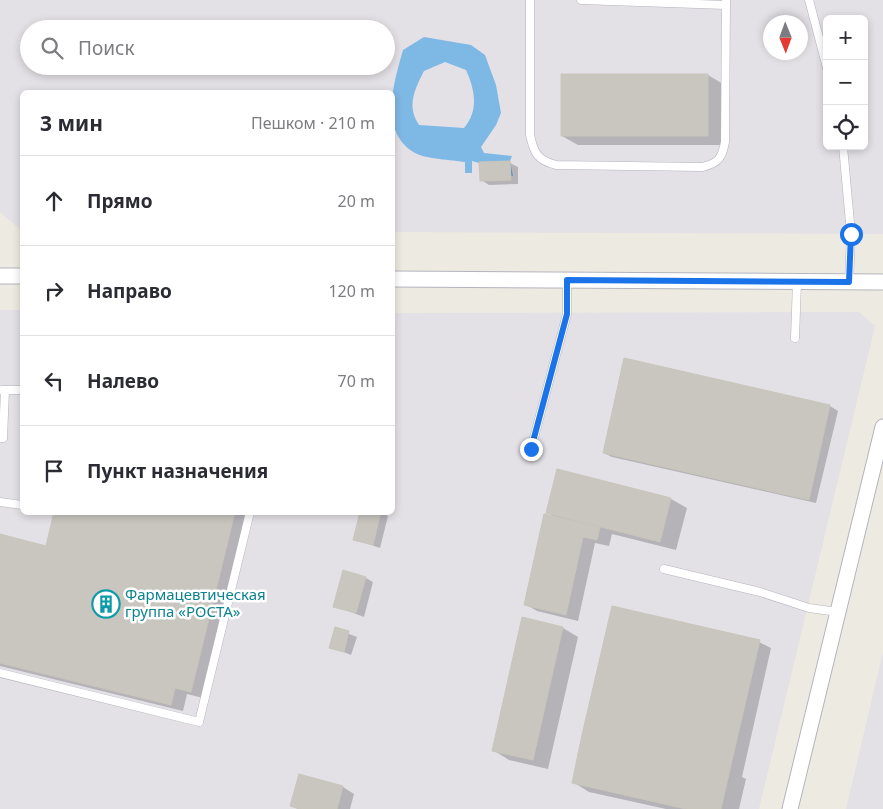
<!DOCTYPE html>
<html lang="ru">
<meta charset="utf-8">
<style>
body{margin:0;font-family:"Noto Sans",sans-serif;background:#f2f2f3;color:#2b2b33}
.controls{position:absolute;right:15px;top:15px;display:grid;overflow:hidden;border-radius:8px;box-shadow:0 2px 8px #0003}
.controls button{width:45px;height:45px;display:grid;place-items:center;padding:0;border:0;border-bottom:1px solid #e1e1e2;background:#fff;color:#2b2b33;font:25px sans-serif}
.compass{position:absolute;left:763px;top:15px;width:45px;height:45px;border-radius:50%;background:#fff;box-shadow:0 2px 8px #0003;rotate:179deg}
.stop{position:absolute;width:15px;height:15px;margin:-11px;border:4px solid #1a73e8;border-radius:50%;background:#fff}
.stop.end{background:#1a73e8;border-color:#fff;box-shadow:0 1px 5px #0008}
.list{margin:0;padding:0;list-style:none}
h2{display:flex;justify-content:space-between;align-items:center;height:65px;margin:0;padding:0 20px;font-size:21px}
h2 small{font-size:16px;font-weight:400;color:#7c7c81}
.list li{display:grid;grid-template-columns:32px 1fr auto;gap:15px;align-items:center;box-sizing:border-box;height:90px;padding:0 20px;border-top:1px solid #e1e1e2}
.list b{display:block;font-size:19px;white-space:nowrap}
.list em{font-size:16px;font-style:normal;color:#7c7c81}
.icon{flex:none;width:28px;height:28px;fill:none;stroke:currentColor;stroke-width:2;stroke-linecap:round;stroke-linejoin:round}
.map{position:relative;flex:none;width:883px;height:809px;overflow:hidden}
.search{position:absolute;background:#fff;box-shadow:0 2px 8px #0003;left:20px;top:20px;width:375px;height:55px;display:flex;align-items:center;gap:12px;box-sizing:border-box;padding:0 18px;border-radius:28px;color:#7c7c81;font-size:19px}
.panel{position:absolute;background:#fff;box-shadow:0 2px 8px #0003;left:20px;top:90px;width:375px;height:425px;border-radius:8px}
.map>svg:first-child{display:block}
</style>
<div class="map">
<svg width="883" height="809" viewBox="0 0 883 809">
<rect width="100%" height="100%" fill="#edeae1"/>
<path fill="#e3e0e6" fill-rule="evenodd" d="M0 0H883V234L393 232 392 92H22V231L0 212ZM827 19H864V146H827ZM770 22H800V52H770ZM29 29H386V66H29Z
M0 310H22V512H392L393 313 859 312 875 326 759 809H0Z
M883 652V809H846Z"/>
<path fill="#7eb8e5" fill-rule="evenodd" d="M424 37 471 45 485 55 496 85 501 113 496 125 481 147 484 153 512 156 510 161 513 176C497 176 488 164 472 161V173H465V162C452 160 426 159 415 153 378 132 394 82 403 50ZM445 62 466 70C475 90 479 110 464 128L419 125C406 106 415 89 424 71Z"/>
<path fill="#0003" d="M708 75 723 84V145H578L562 136Z
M481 163H510L518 167V184L489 185 481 180Z
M625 360 830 406 838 411 816 503 612 457 604 453Z
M558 471 671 499 687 508 676 550 612 534 609 546 595 543 578 621 537 611 525 604 556 518 548 513Z
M55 512H249L203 698 187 694 183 711 0 666V535L47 547Z
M361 512H382L388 516 380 548 354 539Z
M366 578 373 582 364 617 335 606Z
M563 628 578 637 548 769 509 760 493 750Z
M336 629 357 637 351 655 331 647Z
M759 642 771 648 742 777 746 779 739 809H666L589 792 573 782Z
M343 787 354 794 350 809H298L292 806Z"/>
<path fill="#c9c6c0" stroke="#c8c6ba" d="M561 74H708V136H561Z
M510 161 511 180 480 181 479 162Z
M624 358 830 405 809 500 603 453Z
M557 469 671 498 660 542 546 513Z
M54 512H235L191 692 175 688 171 705 0 663V534L46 546Z
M360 512H381L373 545 353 540Z
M544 514 600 527 597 540 583 537 566 615 524 605Z
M343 570 366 577 356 613 333 607Z
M612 606 760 640 730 769 582 735Z
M522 617 563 627 533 760 492 751Z
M335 627 349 631 344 652 329 648Z
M582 735 730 769 721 809H686L572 783Z
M299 774 343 786 337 809H300L290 806Z"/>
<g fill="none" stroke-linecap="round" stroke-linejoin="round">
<g stroke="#b4b4bf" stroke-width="9">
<path id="service" d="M530 0V135C534 153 537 160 556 165L702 167C719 163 722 158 725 142L726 0
M581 0 726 5
M809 0 827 68
M843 146 851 234 849 282
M795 338 797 282
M2 390H22
M0 438H3L5 390
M531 449 567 314V280
M0 502 22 505
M664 569 760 592 809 608 838 612
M0 673 199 722 250 512"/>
</g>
<g stroke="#b4b4bf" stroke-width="17">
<path id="minor" d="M0 276H22
M392 279 883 282
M790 809 883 427"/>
</g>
<use href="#service" stroke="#fff" stroke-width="8"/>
<use href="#minor" stroke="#fff" stroke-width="15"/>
</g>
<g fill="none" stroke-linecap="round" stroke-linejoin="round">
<path stroke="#1a73e8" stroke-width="6" d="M531 449 567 314V280L849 282 851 234"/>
</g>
<defs>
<g id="building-ring" transform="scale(1.4375)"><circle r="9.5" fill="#fff" stroke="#0f9aa8" stroke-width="1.5"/><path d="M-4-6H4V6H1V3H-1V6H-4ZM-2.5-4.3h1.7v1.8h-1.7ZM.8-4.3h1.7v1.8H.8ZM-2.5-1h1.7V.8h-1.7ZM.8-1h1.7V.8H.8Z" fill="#0f9aa8"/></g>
</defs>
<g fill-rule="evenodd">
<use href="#building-ring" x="106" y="604"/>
</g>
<g text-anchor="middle" stroke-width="5" stroke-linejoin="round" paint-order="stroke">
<g font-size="15" fill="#0d838f" stroke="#fff" text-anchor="start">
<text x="125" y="600">Фармацевтическая<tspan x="125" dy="17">группа «РОСТА»</tspan></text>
</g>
</g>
</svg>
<div class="controls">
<button>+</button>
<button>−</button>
<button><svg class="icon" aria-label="locate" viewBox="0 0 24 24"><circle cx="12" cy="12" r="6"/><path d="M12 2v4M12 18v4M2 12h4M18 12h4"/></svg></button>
</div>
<svg class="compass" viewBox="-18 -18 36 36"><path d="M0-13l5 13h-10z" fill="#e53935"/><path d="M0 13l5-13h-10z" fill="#7c7c81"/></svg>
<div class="stop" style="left:851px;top:234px"></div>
<div class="stop end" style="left:531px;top:449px"></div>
<div class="search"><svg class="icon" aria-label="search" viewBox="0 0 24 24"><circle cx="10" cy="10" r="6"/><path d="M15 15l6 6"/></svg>Поиск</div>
<section class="panel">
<h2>3 мин<small>Пешком · 210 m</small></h2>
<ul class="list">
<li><svg class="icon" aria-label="ahead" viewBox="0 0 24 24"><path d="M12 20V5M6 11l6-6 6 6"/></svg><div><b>Прямо</b></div><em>20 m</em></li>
<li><svg class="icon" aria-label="right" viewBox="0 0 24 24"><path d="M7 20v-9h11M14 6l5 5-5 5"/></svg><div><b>Направо</b></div><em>120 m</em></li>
<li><svg class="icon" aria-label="left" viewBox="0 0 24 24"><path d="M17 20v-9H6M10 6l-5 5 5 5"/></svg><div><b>Налево</b></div><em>70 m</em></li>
<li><svg class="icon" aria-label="arrive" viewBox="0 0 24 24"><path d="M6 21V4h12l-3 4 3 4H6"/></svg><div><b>Пункт назначения</b></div></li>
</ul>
</section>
</div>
